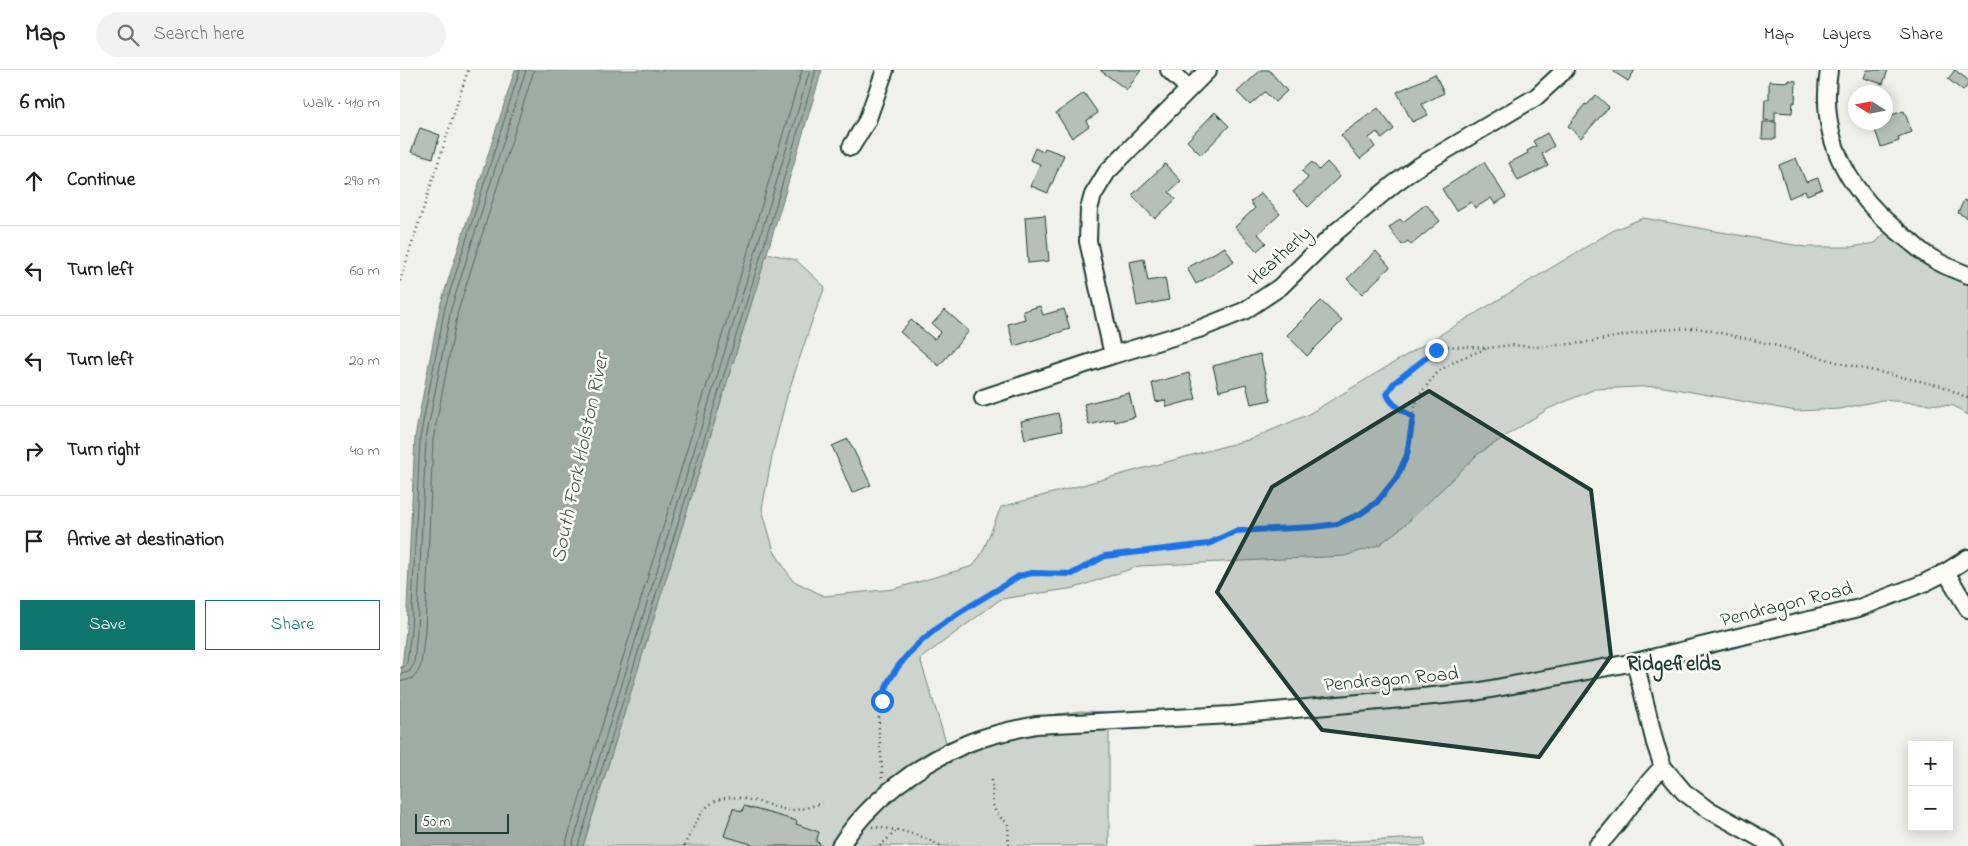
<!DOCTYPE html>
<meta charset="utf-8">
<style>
body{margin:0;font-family:"Indie Flower",sans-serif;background:#f2f2f2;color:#202124}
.controls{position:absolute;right:15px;bottom:15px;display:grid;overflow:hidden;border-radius:0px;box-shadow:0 2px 12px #0003}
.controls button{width:45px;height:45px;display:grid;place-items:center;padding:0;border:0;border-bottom:1px solid #e0e0e0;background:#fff;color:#202124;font:25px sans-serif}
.compass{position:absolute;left:1448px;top:15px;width:45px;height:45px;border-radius:50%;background:#fff;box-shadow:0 2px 12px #0003;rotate:281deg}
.scale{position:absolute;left:15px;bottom:12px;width:94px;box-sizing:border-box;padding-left:5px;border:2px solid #1f3d34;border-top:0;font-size:14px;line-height:18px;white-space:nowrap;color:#1f3d34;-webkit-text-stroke:4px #fdfcf7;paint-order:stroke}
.stop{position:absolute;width:15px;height:15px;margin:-11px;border:4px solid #1a73e8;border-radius:50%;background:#fff}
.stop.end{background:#1a73e8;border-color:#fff;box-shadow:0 1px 5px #0008}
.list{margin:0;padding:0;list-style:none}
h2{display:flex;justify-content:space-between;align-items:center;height:65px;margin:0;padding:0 20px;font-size:21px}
h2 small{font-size:16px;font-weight:400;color:#757577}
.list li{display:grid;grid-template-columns:32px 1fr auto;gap:15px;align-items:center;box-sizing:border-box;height:90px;padding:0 20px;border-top:1px solid #e0e0e0}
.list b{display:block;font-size:19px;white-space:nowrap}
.list em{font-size:16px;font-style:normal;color:#757577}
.actions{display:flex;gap:10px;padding:15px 20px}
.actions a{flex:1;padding:11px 0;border:1px solid #0f766e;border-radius:0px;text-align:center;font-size:18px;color:#0f766e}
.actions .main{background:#0f766e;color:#fff}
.icon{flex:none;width:28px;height:28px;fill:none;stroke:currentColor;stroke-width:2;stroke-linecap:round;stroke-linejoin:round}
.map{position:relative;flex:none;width:1568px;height:776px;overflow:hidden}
header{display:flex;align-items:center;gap:30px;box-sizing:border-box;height:70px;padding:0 25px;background:#fff;border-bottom:1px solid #e0e0e0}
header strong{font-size:24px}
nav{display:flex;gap:28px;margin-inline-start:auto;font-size:18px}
.search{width:350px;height:45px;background:#f2f2f2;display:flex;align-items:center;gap:12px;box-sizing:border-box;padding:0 18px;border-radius:28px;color:#757577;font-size:19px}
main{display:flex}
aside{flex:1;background:#fff}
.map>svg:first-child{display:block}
</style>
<header>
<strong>Map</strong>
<div class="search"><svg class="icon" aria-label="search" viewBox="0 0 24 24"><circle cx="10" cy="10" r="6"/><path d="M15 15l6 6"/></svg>Search here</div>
<nav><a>Map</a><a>Layers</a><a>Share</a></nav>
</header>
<main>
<aside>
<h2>6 min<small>Walk · 410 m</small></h2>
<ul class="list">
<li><svg class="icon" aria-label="ahead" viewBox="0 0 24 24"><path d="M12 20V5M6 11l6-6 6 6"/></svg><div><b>Continue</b></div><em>290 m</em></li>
<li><svg class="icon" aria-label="left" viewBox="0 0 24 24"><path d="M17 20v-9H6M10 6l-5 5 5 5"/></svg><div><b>Turn left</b></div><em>60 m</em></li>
<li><svg class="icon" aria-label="left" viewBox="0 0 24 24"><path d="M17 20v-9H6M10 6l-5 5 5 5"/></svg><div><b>Turn left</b></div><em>20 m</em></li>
<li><svg class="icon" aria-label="right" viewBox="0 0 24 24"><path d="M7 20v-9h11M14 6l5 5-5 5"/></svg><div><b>Turn right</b></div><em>40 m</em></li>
<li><svg class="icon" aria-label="arrive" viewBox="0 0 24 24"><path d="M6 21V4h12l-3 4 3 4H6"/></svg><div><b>Arrive at destination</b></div></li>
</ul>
<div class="actions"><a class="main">Save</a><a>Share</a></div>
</aside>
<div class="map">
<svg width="1568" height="776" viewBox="0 0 1568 776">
<rect width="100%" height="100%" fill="#f0f1eb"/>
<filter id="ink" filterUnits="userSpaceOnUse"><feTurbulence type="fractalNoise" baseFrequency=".02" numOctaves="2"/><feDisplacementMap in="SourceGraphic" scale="10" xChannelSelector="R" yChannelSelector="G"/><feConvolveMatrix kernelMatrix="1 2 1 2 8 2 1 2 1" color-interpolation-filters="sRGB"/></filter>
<g filter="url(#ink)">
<path fill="#cdd3cd" stroke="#768880" d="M1243 148 1405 177H1451L1475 173 1498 151 1532 181 1568 197V345L1554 336 1482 330 1440 339 1396 341 1259 316 1195 319 1148 339 1078 384 1006 454 979 475 945 486 739 496 675 518 601 529 520 589 546 672 627 648 681 641 709 642V776H183L367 183 396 190 425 217 413 248 387 326 373 381 362 439 374 481 392 510 424 526 494 519 573 496 582 483 601 437 851 369 907 345 1214 160Z
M1024 768 1026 776H852Z"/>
<path fill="#9faca4" stroke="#6c8077" d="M115 0H422L367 183 183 776H0V616L6 559 15 367 40 236Z"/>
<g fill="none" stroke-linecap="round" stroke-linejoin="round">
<path stroke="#526961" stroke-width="1" d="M0 598 4 597 7 593 11 560 20 368 45 237 120 0
M0 604 9 602 14 594 17 560 26 369 51 239 126 0
M0 612 13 608 18 602 21 595 25 560 33 370 58 241 134 0
M165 776 349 178 402 0
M172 776 356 180 410 0
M178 776 362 182 416 0"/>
</g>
<path fill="#b6bfb8" stroke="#1f3d34" d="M700 0H741L727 20Z
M861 0H869L887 21 875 32 865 22 850 35 837 22Z
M1215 0H1235L1228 11 1214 2Z
M1467 0H1488L1483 14 1464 8Z
M1555 0 1568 10V15L1563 21 1548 9Z
M1035 4 1044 23 1022 34 1028 45 1012 52 997 22Z
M1389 10 1396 11 1395 33 1393 32 1392 43 1375 42V51L1364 50 1365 29H1369V11L1389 12Z
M684 23 698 43 686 51 689 56 672 68 656 43Z
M1196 25 1209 37 1181 68 1168 56 1185 34 1187 35Z
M1487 35 1491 45 1504 41 1512 62 1498 67 1499 71 1481 77 1472 52H1486V36Z
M978 38 994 59 982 69 977 62 969 68 975 77 960 89 941 65Z
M815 42 829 56 801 85 787 71Z
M1363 52H1376V69H1362Z
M20 58 40 65 33 88 11 82Z
M1147 63 1154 76 1142 84 1148 96 1118 111 1109 93 1128 83 1127 81 1136 76 1133 71Z
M635 78 643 82 645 78 664 85 648 123 631 116 640 94 630 90Z
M1396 88 1406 112 1418 108 1422 119 1407 125 1405 121 1389 128 1379 95Z
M912 92 919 100 927 92 940 106 908 137 893 122 908 108 902 101Z
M1084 92 1106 127 1095 134 1091 128 1075 138 1071 132 1056 141 1042 119Z
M765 94 781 111 769 122 776 129 755 149 732 125Z
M861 123 880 144 858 164 866 173 857 181 835 157 855 138 850 132Z
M1564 130 1568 132V148L1558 143Z
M1026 134 1040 151 1011 175 1008 171 1002 175 989 158 1000 149 1003 152Z
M645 145 649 191 628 193 625 147Z
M825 177 834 192 796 214 787 198Z
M976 181 990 197 962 224 947 209Z
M744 189 748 211 765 208 769 230 737 236 729 192Z
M921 231 942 251 907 286 887 265Z
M640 236 643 245 664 239 670 259 614 276 608 254 625 249 623 241Z
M545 240 569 261 539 296 500 262 511 250 534 269 541 262 532 254Z
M860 284 871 330 851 334 846 314 819 321 813 296Z
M789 303 796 329 767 337 765 330 756 332 752 313Z
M729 323 735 347 715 352 714 349 689 355 684 334Z
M658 343 662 361 625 369 621 351Z
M448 369 471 415 452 423 432 376Z
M344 736 397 751 396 754 419 762 416 772 420 773 419 776H351V774L324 766 333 738 342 742Z"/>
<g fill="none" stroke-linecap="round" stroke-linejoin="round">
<g stroke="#1f3d34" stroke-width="20">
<path id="minor" d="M769 0 789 19
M1429 0C1418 72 1451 125 1506 168 1514 174 1521 182 1530 187 1542 195 1555 200 1568 205
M451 77 467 51 485 0
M713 285 688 171 689 139 693 125 707 102 808 0
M583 328 713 285 799 259 844 241 880 217 936 162 994 114 1016 98 1136 27 1165 0
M1546 502 1568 539
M1235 592 1255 673 1263 697 1284 722 1304 737 1374 776
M440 776C469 731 517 695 566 674 588 665 612 660 636 655L832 645 1075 622 1235 592 1459 538 1524 513 1546 502 1568 488
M1197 776C1222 752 1238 720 1263 697"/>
</g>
<path stroke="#1f3d34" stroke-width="2.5" stroke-dasharray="1 4" stroke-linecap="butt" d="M0 211 68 0
M1013 347C1004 341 989 334 987 323L994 313 1036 279 1042 276 1088 278 1111 275 1137 277 1182 273 1254 260 1298 258 1366 273 1456 297 1542 316 1568 328
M482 708C483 686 476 661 480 639 492 572 566 540 619 506L632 503 672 504 705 486 809 474 836 461 915 457 937 454 960 444 977 432 997 407 1007 385 1015 336 1019 326 1031 310 1039 301 1059 289 1088 278
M592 710C593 730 589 742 608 753L609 776
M472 757C503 760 513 762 541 776
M284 776C303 737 311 718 358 732 368 734 379 739 388 740 399 741 412 736 422 733
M480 776 497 760"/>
<use href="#minor" stroke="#fdfcf7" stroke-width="16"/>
</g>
</g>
<g fill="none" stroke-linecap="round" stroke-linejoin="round" filter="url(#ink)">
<path stroke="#1a73e8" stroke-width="6" d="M482 631C485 624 486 615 490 609 518 560 573 536 619 506L632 503 672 504 705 486 808 474 836 461 914 457 937 454 960 444 977 432 997 407 1007 385 1013 347C1004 341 989 334 987 323L994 313 1036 280"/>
</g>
<path fill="#1f3d34" fill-opacity="0.2" stroke="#1f3d34" stroke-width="4" stroke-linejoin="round" d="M1029 321 1191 420 1211 586 1139 687 922 660 817 522 872 417Z"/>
<g text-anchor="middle" stroke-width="5" stroke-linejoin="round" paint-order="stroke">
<g font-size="20" fill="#1f3d34" stroke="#fdfcf7">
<text transform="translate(879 185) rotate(-42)" y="7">Heatherly</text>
<text transform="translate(1386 533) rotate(-14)" y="7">Pendragon Road</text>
<text transform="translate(991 608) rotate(-5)" y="7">Pendragon Road</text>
</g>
<g font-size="21" font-style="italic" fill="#455e56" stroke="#fdfcf7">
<text transform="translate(179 388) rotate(-78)" y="7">South Fork Holston River</text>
</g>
<g font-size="21" font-weight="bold" fill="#1f3d34" stroke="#fdfcf7">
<text x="1274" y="600">Ridgefields</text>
</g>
</g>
</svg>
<div class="controls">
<button>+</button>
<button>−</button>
</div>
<svg class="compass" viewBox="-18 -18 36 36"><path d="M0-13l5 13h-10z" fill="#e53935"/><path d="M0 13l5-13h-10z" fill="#757577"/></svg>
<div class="scale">50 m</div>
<div class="stop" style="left:482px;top:631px"></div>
<div class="stop end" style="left:1036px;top:280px"></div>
</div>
</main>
